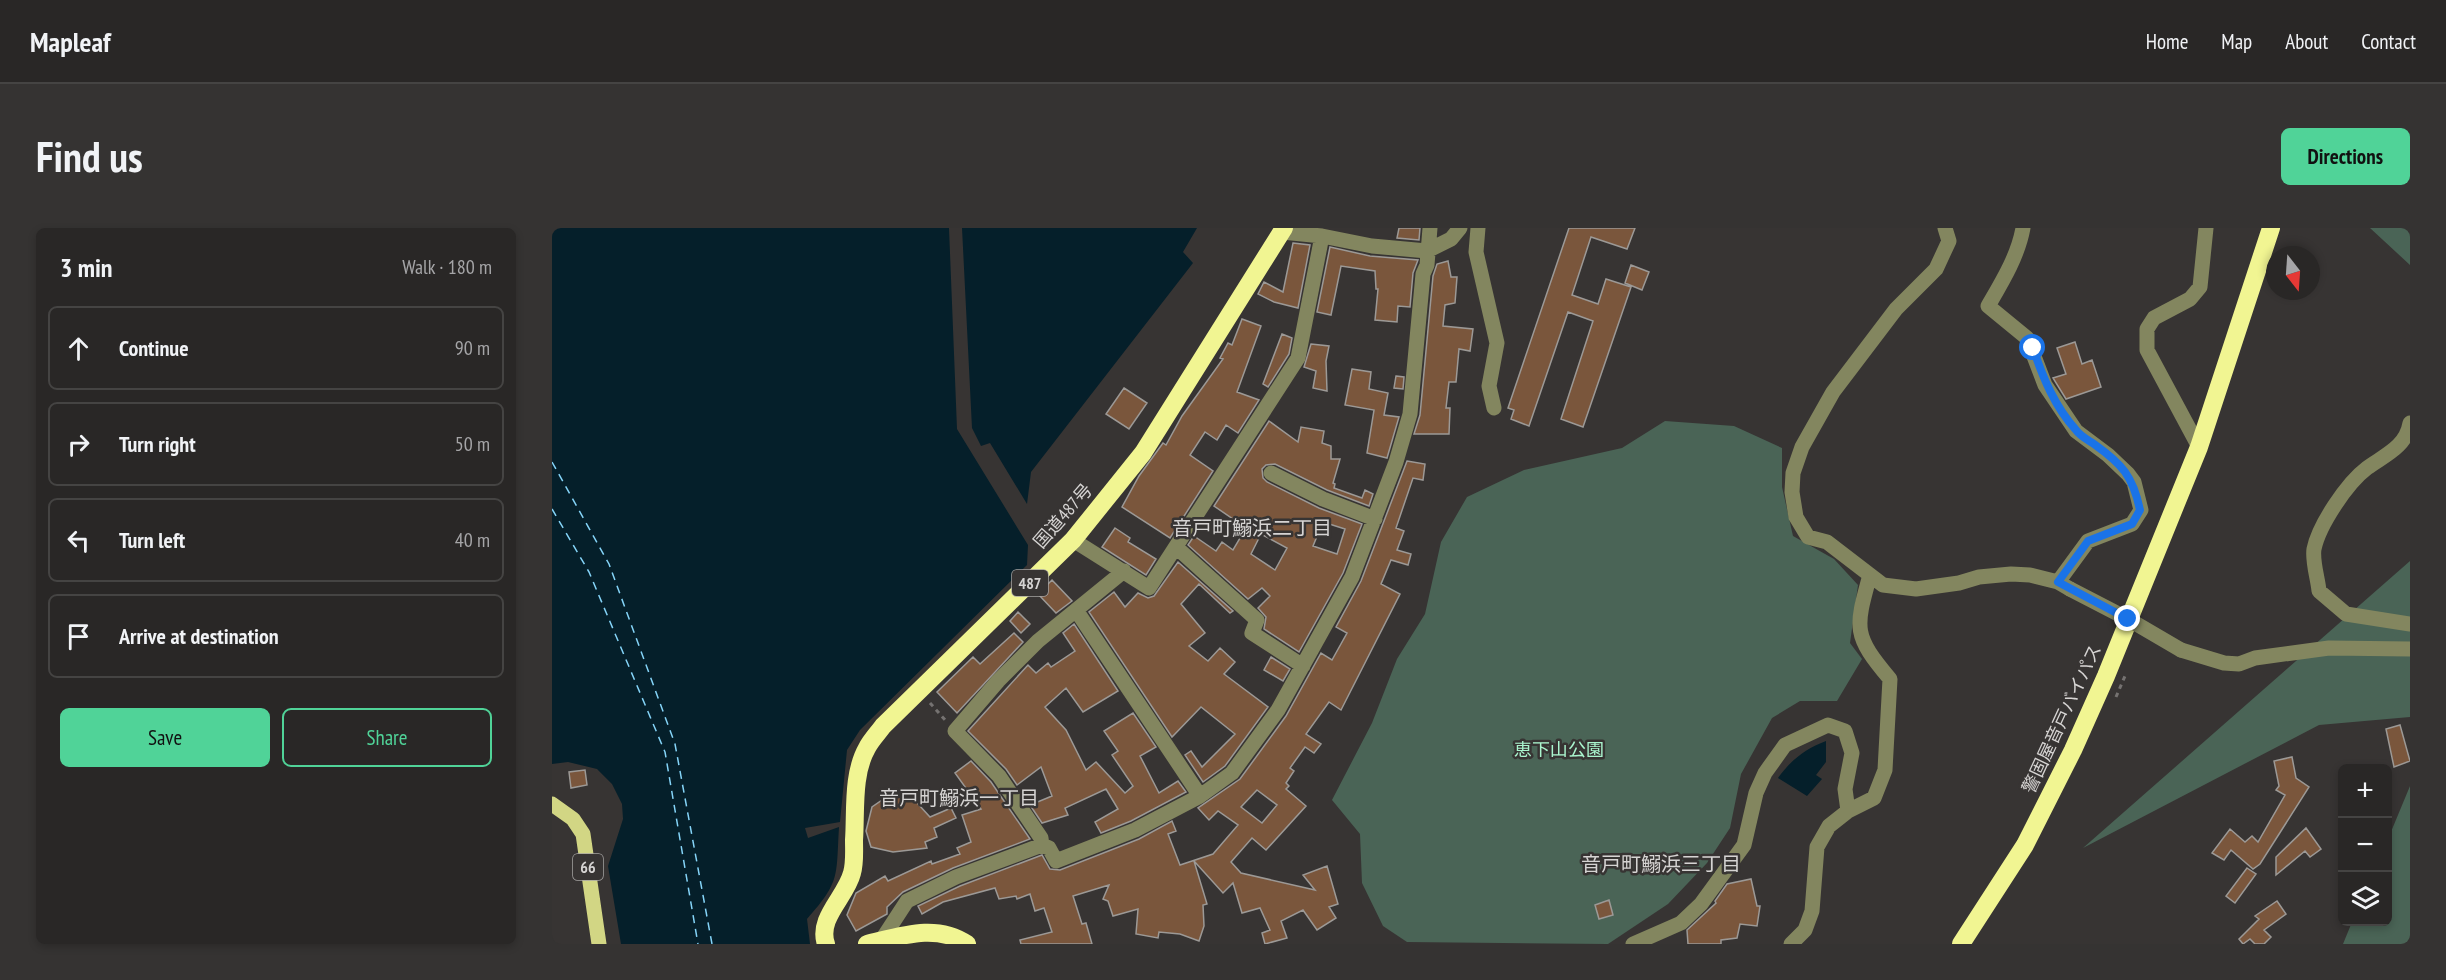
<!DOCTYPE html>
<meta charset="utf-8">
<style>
body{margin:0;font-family:"PT Sans Narrow","Noto Sans JP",sans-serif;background:#353332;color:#f1f3f6}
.controls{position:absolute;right:18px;bottom:18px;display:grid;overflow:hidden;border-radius:9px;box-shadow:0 3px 9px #0003}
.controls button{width:54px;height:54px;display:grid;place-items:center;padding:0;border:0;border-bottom:2px solid #454443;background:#292726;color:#f1f3f6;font:30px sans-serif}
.compass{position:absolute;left:1714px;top:18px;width:54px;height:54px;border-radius:50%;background:#292726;box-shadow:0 3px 9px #0003;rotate:163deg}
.stop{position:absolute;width:18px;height:18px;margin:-14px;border:4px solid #1a73e8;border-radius:50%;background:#fff}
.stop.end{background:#1a73e8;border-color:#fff;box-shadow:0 2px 6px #0008}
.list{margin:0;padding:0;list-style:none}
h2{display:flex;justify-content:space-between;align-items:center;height:78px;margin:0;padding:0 24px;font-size:26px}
h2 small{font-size:20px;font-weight:400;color:#a5a5a7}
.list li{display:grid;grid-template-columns:39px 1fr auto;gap:18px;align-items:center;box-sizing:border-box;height:84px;margin:0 12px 12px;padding:0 12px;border:2px solid #454443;border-radius:9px}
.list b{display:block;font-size:22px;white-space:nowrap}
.list em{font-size:20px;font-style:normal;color:#a5a5a7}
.actions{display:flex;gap:12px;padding:18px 24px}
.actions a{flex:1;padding:14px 0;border:2px solid #50d398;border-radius:9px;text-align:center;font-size:21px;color:#50d398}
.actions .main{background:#50d398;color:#111}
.icon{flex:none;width:33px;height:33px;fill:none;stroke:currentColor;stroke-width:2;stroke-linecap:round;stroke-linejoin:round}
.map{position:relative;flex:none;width:1858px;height:716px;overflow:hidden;border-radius:9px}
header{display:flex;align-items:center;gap:36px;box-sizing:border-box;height:84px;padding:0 30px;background:#292726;border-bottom:2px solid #454443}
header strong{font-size:28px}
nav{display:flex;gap:33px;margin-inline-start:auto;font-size:21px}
.intro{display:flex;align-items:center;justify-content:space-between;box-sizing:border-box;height:144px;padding:0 36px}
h1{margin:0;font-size:42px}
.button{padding:15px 27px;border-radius:9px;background:#50d398;color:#111;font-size:21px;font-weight:700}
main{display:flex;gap:36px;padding:0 36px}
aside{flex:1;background:#292726;border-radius:9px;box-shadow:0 3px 9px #0003}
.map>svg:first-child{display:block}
</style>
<header>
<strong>Mapleaf</strong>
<nav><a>Home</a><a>Map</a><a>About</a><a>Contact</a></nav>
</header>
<div class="intro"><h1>Find us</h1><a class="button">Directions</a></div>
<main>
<aside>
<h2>3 min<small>Walk · 180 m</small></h2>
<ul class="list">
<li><svg class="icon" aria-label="ahead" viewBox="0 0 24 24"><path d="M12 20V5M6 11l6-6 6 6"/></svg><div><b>Continue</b></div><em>90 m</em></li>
<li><svg class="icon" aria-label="right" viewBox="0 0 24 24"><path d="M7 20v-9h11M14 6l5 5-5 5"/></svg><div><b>Turn right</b></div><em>50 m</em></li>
<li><svg class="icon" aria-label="left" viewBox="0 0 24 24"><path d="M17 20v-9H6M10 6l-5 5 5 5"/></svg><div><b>Turn left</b></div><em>40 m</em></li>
<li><svg class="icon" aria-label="arrive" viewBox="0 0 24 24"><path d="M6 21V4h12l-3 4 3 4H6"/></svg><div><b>Arrive at destination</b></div></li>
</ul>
<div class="actions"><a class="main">Save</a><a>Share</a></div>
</aside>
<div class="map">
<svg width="1858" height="716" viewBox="0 0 1858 716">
<rect width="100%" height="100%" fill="#373433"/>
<path fill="#4a6456" d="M1818 0H1858V37Z
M1113 193 1182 198 1230 220V259L1241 308 1282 331 1306 357 1298 415 1310 431 1285 473H1248L1220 490 1189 546 1178 600 1155 635 1116 676 1056 716 855 714 831 698 810 655 808 606 780 572 820 495 845 431 873 386 889 314 915 269 972 242 1070 220Z
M1858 333V489L1767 497 1531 620Z
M1858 558V716H1791L1800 694H1836V611Z"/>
<path fill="#051f2a" d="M0 0H397L405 201 476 317 475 337 308 502 295 522 288 594 253 600 256 610 287 599C284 648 289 653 255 691L258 716H69L56 638 71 591 70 576 60 556 45 541 16 534 0 536Z
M410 0H645L631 24 641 35 479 244 475 276 438 215 429 218 420 200Z
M1274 513V534L1264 547 1270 551 1255 568 1226 550C1239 532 1253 521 1274 513Z"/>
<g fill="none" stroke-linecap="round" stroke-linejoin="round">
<path stroke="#85d4f8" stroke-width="1.5" stroke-dasharray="8 6" stroke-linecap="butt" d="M0 234 57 336 123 516 160 716
M0 281 37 344 113 524 146 716"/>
</g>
<path fill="#7a563c" stroke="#9c9996" stroke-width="1.5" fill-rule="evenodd" d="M847 0H868L867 12 845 10Z
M1017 0H1083L1075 21 1039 9 1020 67 1046 76 1054 51 1079 59 1031 199 1009 191 1041 93 1016 84 977 198 959 191 962 182 956 180Z
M741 15 758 17 746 80 722 74 706 66 712 54 731 64Z
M778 19 818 28 866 32 861 45 858 79 846 78 845 94 823 92 826 61H824L823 43 789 38 779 87 765 84Z
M896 33 899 49H905L903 75 893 77 891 98 921 101 918 123 907 121 904 154H897L894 180H898L897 206H862L868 187 881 48 885 36Z
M1079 37 1097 44 1090 62 1073 55Z
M690 91 709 98 685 164 707 172 686 205 674 197 665 212 653 204 638 227 661 243 618 310 570 279 587 248 611 215 614 217 630 188 671 131 668 130 676 115 680 117Z
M730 106 740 110 737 126 716 159 711 156Z
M1523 114 1530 136 1540 132 1549 159 1514 171 1501 150 1514 146 1505 120Z
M759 116 777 118 774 133 775 163 761 160 764 143 752 139Z
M800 141 819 144 817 161 836 165 832 187 847 189 835 230 815 225 822 182 793 177Z
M844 148 852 149 851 161 842 160Z
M572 160 595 175 577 201 554 186Z
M717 193 746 214 749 199 772 203 770 215 779 218V231H788L781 255 783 256 782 260 810 270 813 262 821 266 817 278 775 262 723 236 714 237 710 241 711 250 715 254 767 280 810 296 791 345 747 424 712 401 714 389 706 380 718 368 710 360 696 371 636 317 642 308 664 323 670 314 681 322 694 300 662 278ZM771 294 793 301 785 326 761 318ZM709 306 735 320 723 342 699 326Z
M855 233 873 236 871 252 861 250 844 300 852 303 845 322 859 326 856 337 839 332 829 356 848 366 789 482 777 474 754 506 769 516 762 525 753 519 738 540 742 543 734 555 737 558 734 561 754 578 714 622 700 610 679 634 689 645 763 662 751 647 775 638 786 676 777 679 784 690 765 702 751 682 729 693 735 710 713 716 710 705 718 702 708 680 690 685 681 655 671 665 642 633 655 676 651 677 652 698 647 713 628 706 607 704 606 710 584 706 586 681 561 688 556 673 551 671 557 657 521 668 530 696 534 695 540 716H469L468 712 500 704 492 680 483 683 478 666 465 671 464 668 447 671 443 660 391 674 370 686 366 678 408 658 490 627 498 641 508 642 587 611 620 593 624 603 616 606 628 637 661 626 686 597 666 583 657 592 646 580 688 551 734 488 769 425 780 432 795 405 784 399 809 353ZM705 562 725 577 710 595 689 579Z
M563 300 578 310 576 314 604 331 594 347 550 319Z
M626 334 681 383 678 385 647 356 629 376 653 405 637 418 656 433 668 420 683 434 672 446 716 479 673 538 651 554 633 527 639 523 650 539 683 506 649 479 620 509 537 384 562 364 573 379 586 365 596 370 602 368Z
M500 352 520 373 504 385 486 366Z
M466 384 478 396 469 405 458 393Z
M522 396 566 463 531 484 514 460 493 479 514 502 534 542 544 534 573 565 581 558 560 527 566 523 552 503 581 485 604 519 588 528 607 565 626 553 634 564 579 593 549 605 543 594 566 581 554 561 513 580 516 587 490 595 478 577 500 568 489 539 465 557 454 541 416 503 476 437 484 445 496 435 499 439 523 423 511 405Z
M462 405 471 414 405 485 385 464 421 429 428 436Z
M719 429 738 441 731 453 712 442Z
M1848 497 1858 533 1842 539 1834 501Z
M1740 529 1744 550 1757 559 1708 636 1701 641 1679 622 1672 632 1660 625 1678 601 1693 614 1700 608 1706 614 1733 567 1724 562 1727 558 1722 533Z
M419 533 439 554 478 611 401 640 351 664 335 679V686L304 703 295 687 304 665 333 648 336 653 379 633 380 636 408 626 405 620 419 614 410 587 429 581 403 545Z
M33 542 35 557 19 560 17 544Z
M347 566 365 570 366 576 378 589 399 580 404 590 382 600 385 609 373 614 375 620 341 624 319 619 314 603 320 579 336 568Z
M1754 600 1769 621 1758 629 1753 623 1724 647V629Z
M1695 640 1704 646 1683 675 1674 668Z
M1199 651 1205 678H1208L1205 698 1188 696 1185 710 1169 712V716H1136L1135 702 1164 675 1163 673 1175 656Z
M1057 672 1061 687 1047 691 1043 677Z
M1725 673 1734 686 1712 702 1719 709 1712 716H1703L1698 711 1691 716 1687 711 1707 691 1703 688Z"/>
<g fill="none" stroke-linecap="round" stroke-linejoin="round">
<path stroke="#757271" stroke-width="3" stroke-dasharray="4.5 4.5" stroke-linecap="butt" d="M1564 469 1573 448
M378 475 394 493"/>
<path stroke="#83865f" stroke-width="15" d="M926 0 924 24 945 115 937 158 942 180
M1393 0 1397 13 1384 41 1344 81 1281 164 1250 219 1241 245 1240 264 1244 289 1256 309 1275 314 1331 357 1364 361 1407 355 1427 349 1459 346 1478 347 1506 354 1518 361
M1471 0C1466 28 1450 54 1436 78L1475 110 1493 157 1524 203 1556 227 1576 246 1582 254 1589 282 1580 296 1536 313 1506 354
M730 4 770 8 820 18 875 23 899 11 908 0
M1858 195C1854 219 1833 227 1815 240 1795 255 1767 297 1762 321 1760 333 1766 351 1767 363L1794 386 1858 396
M1647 219 1595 122V101L1602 90 1638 71 1648 59 1654 0
M719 245 771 271 823 291
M521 312 597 360 746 130 770 8
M624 319 705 392 700 405 751 438
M524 382 648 568
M1629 422 1672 435 1687 436 1703 430 1777 420 1858 421
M490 617 489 610 447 548 403 503 446 453 486 413 572 343
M327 716 355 673 404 649 490 617 497 620 504 633 583 602 648 568 680 545 726 482 800 349 844 234 858 186 871 46 875 37 878 0
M1081 716 1129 695 1149 676 1192 617 1204 565 1213 545 1233 517 1276 497 1293 503 1300 525 1293 561 1296 583 1322 570 1333 542 1338 451C1301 407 1303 401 1318 347
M1239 716 1253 702 1260 683 1265 619 1277 598 1296 583"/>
<path stroke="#d2d684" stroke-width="15" d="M0 576 21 591 31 606 47 716"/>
<path stroke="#f1f592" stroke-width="18" d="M274 716C265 690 294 669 300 645 303 635 302 623 302 612 304 584 300 546 315 520 319 512 326 505 331 498L521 312 591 225 732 0
M1409 716 1473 617 1521 522 1554 448 1647 219 1719 0"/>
<path stroke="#83865f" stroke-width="15" d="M1518 361 1576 391 1629 422"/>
<path stroke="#f1f592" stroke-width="18" d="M315 716C349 708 384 695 415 716"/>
</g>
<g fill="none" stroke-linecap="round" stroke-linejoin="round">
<path stroke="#1a73e8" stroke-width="8" d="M1481 120C1491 150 1503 179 1524 202 1528 208 1536 212 1542 216 1570 236 1581 248 1588 282L1580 296 1536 313 1506 354 1576 391"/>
</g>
<g text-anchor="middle" stroke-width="5" stroke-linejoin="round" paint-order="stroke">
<g fill="#373433" stroke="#a6a4a3" stroke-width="1.5">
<rect x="460" y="342" width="36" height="26" rx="4.5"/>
<rect x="21" y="626" width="30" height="26" rx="4.5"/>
</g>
<g font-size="16" font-weight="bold" fill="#d6d4d3">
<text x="478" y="361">487</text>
<text x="36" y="645">66</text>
</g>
<g font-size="18" fill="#d6d4d3" stroke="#373433">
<text transform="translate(511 288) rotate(-49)" y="6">国道487号</text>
<text transform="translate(1510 491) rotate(-65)" y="6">警固屋音戸バイパス</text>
</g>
<g font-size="18" fill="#aaf5ce" stroke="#373433">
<text x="1007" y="528">恵下山公園</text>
</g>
<g font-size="20" fill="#d6d4d3" stroke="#373433">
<text x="700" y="307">音戸町鰯浜二丁目</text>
<text x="407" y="577">音戸町鰯浜一丁目</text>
<text x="1109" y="643">音戸町鰯浜三丁目</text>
</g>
</g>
</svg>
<div class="controls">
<button>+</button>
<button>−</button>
<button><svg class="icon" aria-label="layers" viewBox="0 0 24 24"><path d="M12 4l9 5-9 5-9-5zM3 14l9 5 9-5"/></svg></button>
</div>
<svg class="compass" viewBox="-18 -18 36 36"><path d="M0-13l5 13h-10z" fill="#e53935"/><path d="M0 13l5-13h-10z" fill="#a5a5a7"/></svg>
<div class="stop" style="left:1481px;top:120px"></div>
<div class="stop end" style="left:1576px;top:391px"></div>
</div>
</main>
